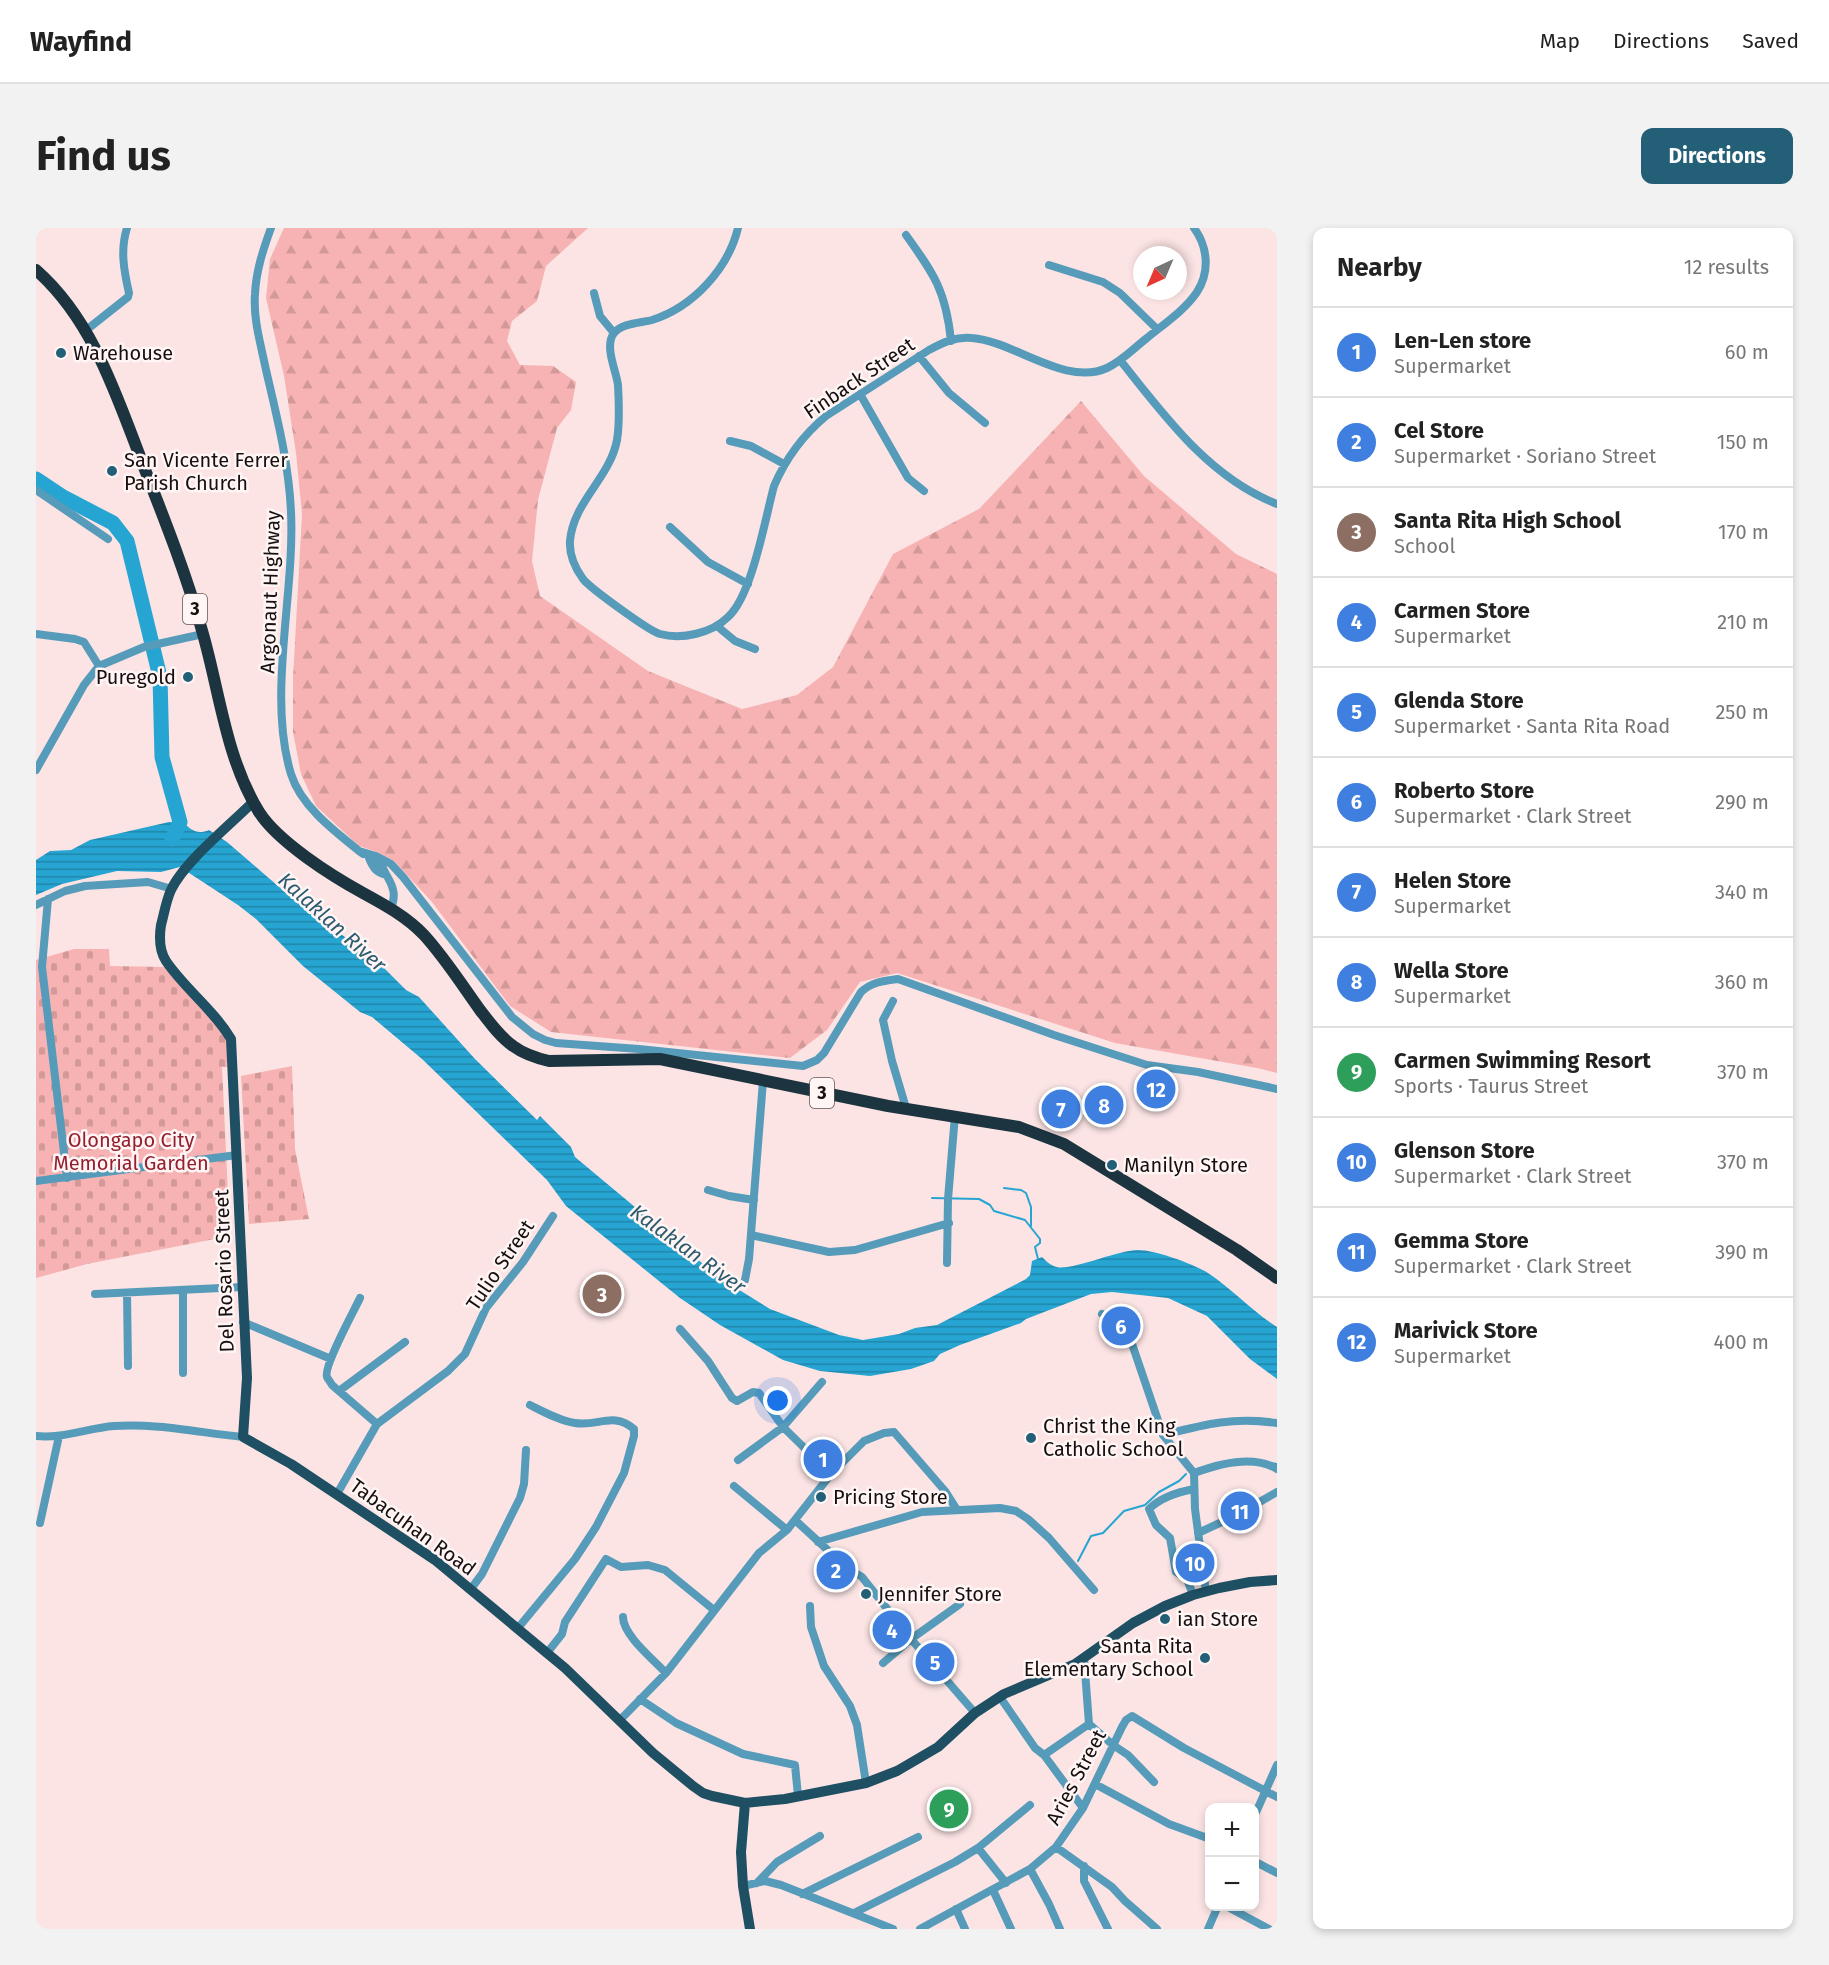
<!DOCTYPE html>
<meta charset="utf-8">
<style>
body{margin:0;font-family:"Fira Sans",sans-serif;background:#f2f2f2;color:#222}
.controls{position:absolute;right:18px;bottom:18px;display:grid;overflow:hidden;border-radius:12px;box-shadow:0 3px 9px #0003}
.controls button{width:54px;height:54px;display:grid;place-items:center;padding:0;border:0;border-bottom:2px solid #e0e0e0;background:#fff;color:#222;font:30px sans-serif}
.compass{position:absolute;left:1097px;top:18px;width:54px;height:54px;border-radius:50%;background:#fff;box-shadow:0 3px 9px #0003;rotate:224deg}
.you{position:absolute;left:742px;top:1173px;width:21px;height:21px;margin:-15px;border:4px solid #fff;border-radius:50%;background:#1a73e8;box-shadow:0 0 0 9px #1a73e833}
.badge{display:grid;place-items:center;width:39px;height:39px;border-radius:50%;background:#235f77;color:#fff;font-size:20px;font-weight:700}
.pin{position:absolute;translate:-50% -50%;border:3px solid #fff;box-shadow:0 2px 6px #0006}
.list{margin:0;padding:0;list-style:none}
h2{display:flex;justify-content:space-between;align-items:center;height:78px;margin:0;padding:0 24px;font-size:26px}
h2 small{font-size:20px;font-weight:400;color:#767676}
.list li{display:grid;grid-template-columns:39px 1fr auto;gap:18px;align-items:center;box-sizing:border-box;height:90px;padding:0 24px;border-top:2px solid #e0e0e0}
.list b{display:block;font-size:22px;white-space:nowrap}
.list p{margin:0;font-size:20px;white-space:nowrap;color:#767676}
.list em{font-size:20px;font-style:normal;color:#767676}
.map{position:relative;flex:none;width:1241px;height:1701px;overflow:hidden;border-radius:12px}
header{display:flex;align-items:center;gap:36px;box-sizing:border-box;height:84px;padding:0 30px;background:#fff;border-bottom:2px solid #e0e0e0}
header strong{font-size:28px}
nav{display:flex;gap:33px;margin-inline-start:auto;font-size:21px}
.intro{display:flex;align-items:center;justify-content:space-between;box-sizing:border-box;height:144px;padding:0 36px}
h1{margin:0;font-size:42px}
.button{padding:15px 27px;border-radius:12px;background:#235f77;color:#fff;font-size:21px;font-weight:700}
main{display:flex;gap:36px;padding:0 36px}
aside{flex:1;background:#fff;border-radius:12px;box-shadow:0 3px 9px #0003}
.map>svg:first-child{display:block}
</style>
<header>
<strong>Wayfind</strong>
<nav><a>Map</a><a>Directions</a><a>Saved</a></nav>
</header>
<div class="intro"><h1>Find us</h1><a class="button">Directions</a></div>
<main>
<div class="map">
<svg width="1241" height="1701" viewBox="0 0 1241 1701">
<defs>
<pattern id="forest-firs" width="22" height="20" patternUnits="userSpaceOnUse" patternTransform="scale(1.5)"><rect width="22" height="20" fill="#f7b3b3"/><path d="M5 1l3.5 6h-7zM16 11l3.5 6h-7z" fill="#d39999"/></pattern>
<pattern id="cemetery-stones" width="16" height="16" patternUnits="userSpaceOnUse" patternTransform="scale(1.5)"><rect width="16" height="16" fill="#f7b3b3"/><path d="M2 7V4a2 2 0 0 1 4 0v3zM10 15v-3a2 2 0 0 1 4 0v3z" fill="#d39999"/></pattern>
<pattern id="water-rules" width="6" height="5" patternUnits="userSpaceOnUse" patternTransform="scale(1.5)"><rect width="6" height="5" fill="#26a5d2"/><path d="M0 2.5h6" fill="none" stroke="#2085a9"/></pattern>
</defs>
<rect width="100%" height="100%" fill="#fce4e4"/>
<path fill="url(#forest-firs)" d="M248 0H552L510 38 501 73 476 93 471 113 484 137 517 138 540 154 535 182 521 200 502 272 496 333 504 368 612 443 706 481 761 467 797 439 857 326 943 281 1045 173 1108 248 1200 326 1241 346V845L1221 840 1079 815 861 745 824 754 791 802 754 830 515 804 474 778 396 674 358 633 341 624 323 618 280 578 265 546 257 504V450L266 286 260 225 248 148 230 70 234 31Z"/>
<path fill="url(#cemetery-stones)" d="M38 721H73L74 738 129 739 191 807V839H186L194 1008 51 1036 0 1050V732Z
M256 838 259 921 273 991 213 996 205 848Z"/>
<path fill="url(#water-rules)" d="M133 594H147C155 602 161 607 173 602L191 614 257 671 339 731 370 762 383 769 439 831 501 892 504 888 535 919 539 929 684 1050 734 1081 803 1107 827 1112 863 1106 879 1100 901 1097 990 1051 994 1047 996 1033 1006 1029C1010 1033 1015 1038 1021 1039 1034 1043 1083 1022 1102 1022 1119 1022 1158 1036 1172 1045 1196 1061 1216 1083 1241 1099V1151L1214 1131 1171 1088 1132 1070 1076 1064 1055 1066 990 1091 985 1095 924 1117 904 1126 898 1133 875 1141 834 1148 784 1143 747 1132 684 1097 644 1070 530 978 511 952 386 831 336 789 324 784 267 738 220 691 202 677 144 639 125 644 81 643 26 656 0 667V632L14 623 35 622 54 612Z"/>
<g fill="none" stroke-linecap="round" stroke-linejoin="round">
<path stroke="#26a5d2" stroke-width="2" d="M968 960 985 962 990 965 995 979V998
M896 970 943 971 954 977 958 983 989 992 1004 1011V1015L999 1019 1002 1031
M1235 1235 1241 1236
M1042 1333 1055 1308 1067 1305 1088 1283 1109 1277 1123 1264 1143 1253 1150 1246"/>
<path stroke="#26a5d2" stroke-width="15" d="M0 251 27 269 77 295 91 313 124 449 126 529 144 594 136 611"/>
<path stroke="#569bb9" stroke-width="8" d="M235 0C227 22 220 43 219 66 217 91 225 117 230 142 241 189 253 236 255 284 259 366 231 468 255 546 265 579 301 605 327 626
M702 0C692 41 657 79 616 92 605 95 586 95 578 105 568 118 580 142 582 157 583 175 584 194 581 212 574 250 537 274 534 313 533 327 539 340 547 351 554 360 613 403 624 406 646 412 676 405 692 389 716 368 729 291 738 258 750 230 766 208 790 188L893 122C906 115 920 108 936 110 978 113 1029 159 1071 140 1086 133 1098 120 1111 110 1128 96 1149 82 1161 64 1174 44 1172 19 1158 0
M870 7C898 46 910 63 915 113
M1013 37 1067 54 1084 65 1121 101
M558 65 564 88 578 105
M49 103 92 69 93 65C88 43 84 22 91 0
M883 128 913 165 949 195
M1084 132C1128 187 1173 250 1241 276
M824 166 872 250 888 263
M694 213 715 218 748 236
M0 262 72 311
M634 299 672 334 712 356
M681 398 699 413 719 421
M0 406 39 411 48 414 63 438
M0 542 48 457 63 438 108 419 167 406
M323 623 340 628 355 636 367 649 476 789 497 806 509 812 520 815 603 821 767 838 781 832 788 825 825 764C836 754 847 753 862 751L1018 807 1111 837 1162 844 1241 861
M333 630C337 640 340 644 350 647
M340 633C347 637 347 641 351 648 358 660 360 667 355 681
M12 671 6 739 31 950
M0 677 29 663 49 658 112 654 136 661
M857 773 847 792 856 833 870 880
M0 953 201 927
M672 962 693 968 718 972
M715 1007 793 1024 819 1022 913 995
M911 1035 912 971 919 887
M709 1052 713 1031 727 853
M91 1065 92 1138
M59 1066 206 1059
M324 1070C318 1083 287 1139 291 1149 291 1150 296 1156 296 1157L341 1196
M1066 1086C1079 1093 1087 1098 1094 1110L1127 1207 1158 1245 1159 1281 1170 1364
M207 1094 295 1131
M644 1101 672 1133 696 1170 701 1173 717 1164 723 1165 747 1199 795 1246
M147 1145V1063
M303 1163 369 1114
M1127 1207C1170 1196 1196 1189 1241 1195
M0 1208C26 1211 52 1200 78 1198 121 1195 165 1205 207 1209
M702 1232 747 1199 786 1154
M1158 1245C1182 1236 1217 1226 1241 1241
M698 1258 751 1302
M301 1266 341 1196 412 1143 429 1126 450 1080 487 1034 517 988
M759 1292 809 1338 826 1349 875 1411 939 1485
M4 1295 23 1208
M1162 1305 1199 1288 1241 1264
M782 1314 886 1284 964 1280 980 1283 992 1291 1013 1310 1058 1362
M434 1362 446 1346 484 1270 488 1256 490 1222
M1157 1367 1151 1351 1140 1344 1134 1310 1120 1297 1113 1281C1125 1269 1142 1264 1158 1261
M774 1378 775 1399 788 1438 814 1478 821 1497 830 1555
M587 1389C587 1407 617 1431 630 1445
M482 1400 539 1331 560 1299 588 1245 598 1208V1201C577 1183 562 1199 539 1195 524 1193 508 1184 494 1177
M511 1425 526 1406 529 1394 570 1331 585 1339 612 1337 629 1342 678 1382
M1048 1430 1053 1496 1077 1517 1092 1527 1118 1554
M847 1435 875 1411 924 1376
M964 1469 999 1520 1008 1527
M604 1471 640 1495 707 1526 759 1537 762 1568
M583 1493 630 1445 723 1325 751 1302 795 1246 828 1213 848 1205 858 1204 909 1263 921 1282
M1059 1556 1133 1596 1174 1611
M1047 1580 1008 1527 1053 1496
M1218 1589 1241 1537
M1020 1619 1076 1659 1089 1673 1121 1701
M942 1620 970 1655
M1218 1633 1241 1645
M1048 1638V1653L1072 1701
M994 1641 1013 1676 1024 1701
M721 1655 741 1634 784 1608
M707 1658 729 1653 745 1657 857 1701
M957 1662 975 1701
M766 1666 882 1609
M1190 1678 1233 1701
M920 1681 929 1701
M818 1685 919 1634 942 1620 994 1577
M884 1701 994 1641 1020 1619 1047 1580 1086 1499 1090 1492 1096 1488 1148 1520 1241 1569
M1172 1701 1182 1678"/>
<path stroke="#1e4f63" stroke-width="10" d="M217 574C194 597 148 634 135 662 130 673 128 686 125 697 123 710 123 722 130 733 149 761 178 782 195 811L211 1150 207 1209 255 1236 399 1332 529 1440 617 1525 657 1558 667 1565 676 1568 709 1575 749 1571 830 1555 861 1543 902 1519 939 1485 968 1466 1039 1436 1097 1395 1129 1378 1157 1367 1183 1360 1214 1354 1241 1352
M709 1575 705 1624 707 1658 714 1701"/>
<path stroke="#1b343f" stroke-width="12" d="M0 42C56 91 80 166 106 234 128 290 151 348 167 406 184 466 190 530 223 584 242 614 296 648 327 665 349 677 371 689 388 707 409 730 426 757 444 782 454 795 464 809 477 818 488 826 500 830 513 833L624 831 852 878 983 899 1028 916 1201 1022 1241 1050"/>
</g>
<g fill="#235f77" stroke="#fff5f5" stroke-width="2">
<circle cx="25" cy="125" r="6"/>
<circle cx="76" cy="243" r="6"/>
<circle cx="152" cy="449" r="6"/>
<circle cx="1076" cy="937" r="6"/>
<circle cx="995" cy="1210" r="6"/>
<circle cx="785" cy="1269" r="6"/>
<circle cx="830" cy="1366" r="6"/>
<circle cx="1129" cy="1391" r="6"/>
<circle cx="1169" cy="1430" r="6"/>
</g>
<g text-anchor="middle" stroke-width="5" stroke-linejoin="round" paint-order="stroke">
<g fill="#fff5f5" stroke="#5c5454" stroke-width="1.5">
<rect x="147" y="366" width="24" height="30" rx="4.5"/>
<rect x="774" y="850" width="24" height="30" rx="4.5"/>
</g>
<g font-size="18" font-weight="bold" fill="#160f0f">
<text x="159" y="387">3</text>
<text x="786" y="871">3</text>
</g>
<g font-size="20" fill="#160f0f" stroke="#fff5f5" text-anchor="start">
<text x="37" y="132">Warehouse</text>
<text x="88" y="239">San Vicente Ferrer<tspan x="88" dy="23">Parish Church</tspan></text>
<text x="140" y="456" text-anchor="end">Puregold</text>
<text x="1088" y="944">Manilyn Store</text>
<text x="1007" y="1205">Christ the King<tspan x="1007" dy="23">Catholic School</tspan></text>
<text x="797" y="1276">Pricing Store</text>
<text x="842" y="1373">Jennifer Store</text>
<text x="1141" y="1398">ian Store</text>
<text x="1157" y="1425" text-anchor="end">Santa Rita<tspan x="1157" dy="23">Elementary School</tspan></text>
</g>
<g font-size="20" fill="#160f0f" stroke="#fff5f5">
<text transform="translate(823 150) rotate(-34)" y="7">Finback Street</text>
<text transform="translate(234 364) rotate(-88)" y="7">Argonaut Highway</text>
<text transform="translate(464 1037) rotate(-56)" y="7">Tulio Street</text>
<text transform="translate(188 1043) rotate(-92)" y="7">Del Rosario Street</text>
<text transform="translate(377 1299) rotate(36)" y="7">Tabacuhan Road</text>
<text transform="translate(1040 1549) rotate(-62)" y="7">Aries Street</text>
</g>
<g font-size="20" fill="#951f2f" stroke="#fff5f5">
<text x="95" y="919">Olongapo City<tspan x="95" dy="23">Memorial Garden</tspan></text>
</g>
<g font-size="21" font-style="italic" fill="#2c5b6f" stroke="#fff5f5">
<text transform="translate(296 694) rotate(42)" y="7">Kalaklan River</text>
<text transform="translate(652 1021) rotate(36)" y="7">Kalaklan River</text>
</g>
</g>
</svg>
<div class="controls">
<button>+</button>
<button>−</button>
</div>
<svg class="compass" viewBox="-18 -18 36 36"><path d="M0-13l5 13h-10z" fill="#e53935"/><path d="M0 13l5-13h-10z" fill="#767676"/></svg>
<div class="you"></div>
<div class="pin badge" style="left:787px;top:1231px;background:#3f7fe0">1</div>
<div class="pin badge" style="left:800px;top:1342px;background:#3f7fe0">2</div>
<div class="pin badge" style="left:566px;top:1066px;background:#8d6e63">3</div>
<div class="pin badge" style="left:856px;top:1402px;background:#3f7fe0">4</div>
<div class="pin badge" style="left:899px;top:1434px;background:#3f7fe0">5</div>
<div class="pin badge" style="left:1085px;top:1098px;background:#3f7fe0">6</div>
<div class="pin badge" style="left:1025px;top:881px;background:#3f7fe0">7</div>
<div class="pin badge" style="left:1068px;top:877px;background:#3f7fe0">8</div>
<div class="pin badge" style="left:913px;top:1581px;background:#2e9e5b">9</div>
<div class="pin badge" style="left:1159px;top:1335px;background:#3f7fe0">10</div>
<div class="pin badge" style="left:1204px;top:1283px;background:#3f7fe0">11</div>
<div class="pin badge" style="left:1120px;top:861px;background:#3f7fe0">12</div>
</div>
<aside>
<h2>Nearby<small>12 results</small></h2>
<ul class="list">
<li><span class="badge" style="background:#3f7fe0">1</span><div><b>Len-Len store</b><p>Supermarket</p></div><em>60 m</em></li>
<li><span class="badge" style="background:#3f7fe0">2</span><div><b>Cel Store</b><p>Supermarket · Soriano Street</p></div><em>150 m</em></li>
<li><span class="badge" style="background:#8d6e63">3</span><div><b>Santa Rita High School</b><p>School</p></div><em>170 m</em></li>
<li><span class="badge" style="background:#3f7fe0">4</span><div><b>Carmen Store</b><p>Supermarket</p></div><em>210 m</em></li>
<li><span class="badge" style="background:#3f7fe0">5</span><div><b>Glenda Store</b><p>Supermarket · Santa Rita Road</p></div><em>250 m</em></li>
<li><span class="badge" style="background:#3f7fe0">6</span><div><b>Roberto Store</b><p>Supermarket · Clark Street</p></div><em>290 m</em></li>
<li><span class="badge" style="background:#3f7fe0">7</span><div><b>Helen Store</b><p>Supermarket</p></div><em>340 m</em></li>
<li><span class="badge" style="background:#3f7fe0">8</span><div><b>Wella Store</b><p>Supermarket</p></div><em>360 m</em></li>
<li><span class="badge" style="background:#2e9e5b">9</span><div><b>Carmen Swimming Resort</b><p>Sports · Taurus Street</p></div><em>370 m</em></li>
<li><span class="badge" style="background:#3f7fe0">10</span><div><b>Glenson Store</b><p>Supermarket · Clark Street</p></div><em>370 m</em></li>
<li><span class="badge" style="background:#3f7fe0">11</span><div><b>Gemma Store</b><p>Supermarket · Clark Street</p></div><em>390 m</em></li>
<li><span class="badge" style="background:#3f7fe0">12</span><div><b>Marivick Store</b><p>Supermarket</p></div><em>400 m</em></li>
</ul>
</aside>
</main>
